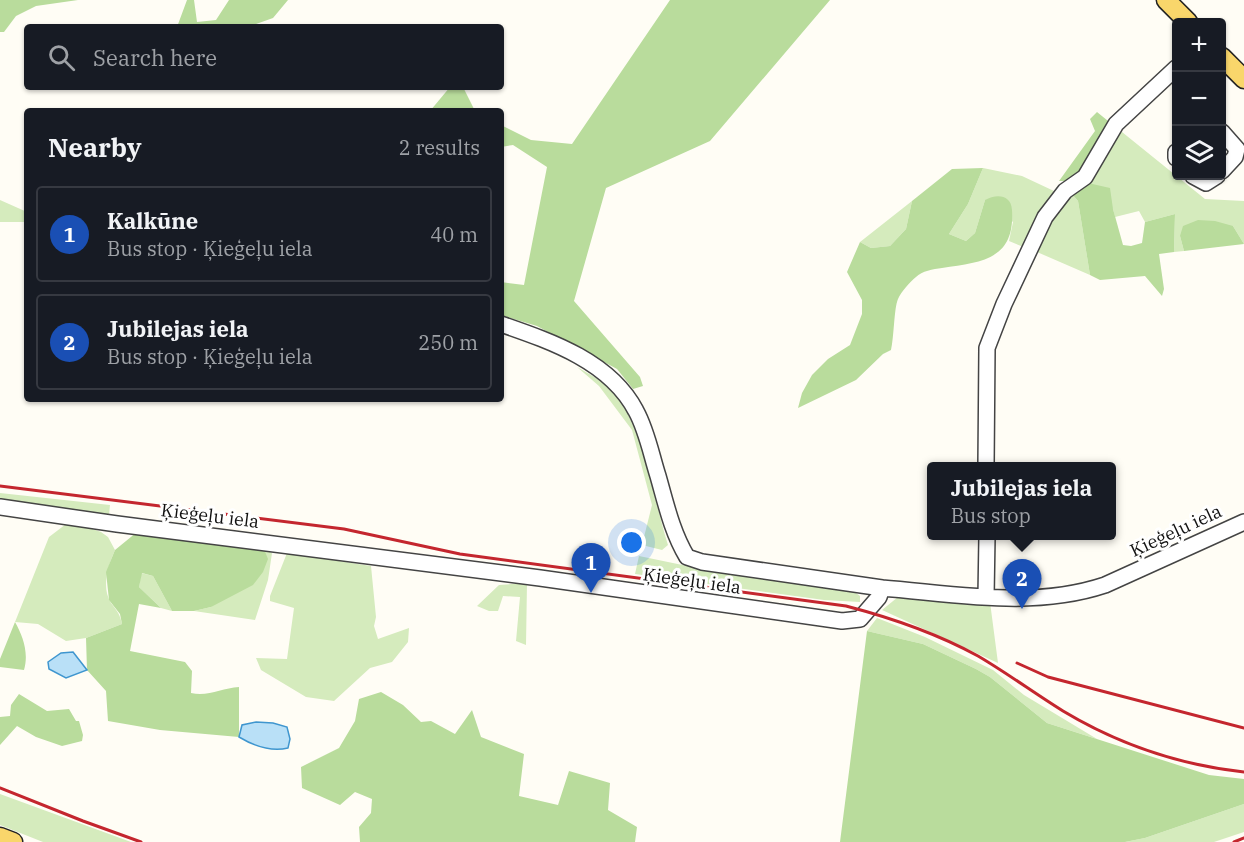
<!DOCTYPE html>
<meta charset="utf-8">
<style>
body{margin:0;font-family:"IBM Plex Serif",serif;background:#242831;color:#f1f3f6}
.controls{position:absolute;right:18px;top:18px;display:grid;overflow:hidden;border-radius:6px;box-shadow:0 2px 4px #0004}
.controls button{width:54px;height:54px;display:grid;place-items:center;padding:0;border:0;border-bottom:2px solid #363941;background:#171b24;color:#f1f3f6;font:30px sans-serif}
.you{position:absolute;left:632px;top:543px;width:21px;height:21px;margin:-15px;border:4px solid #fff;border-radius:50%;background:#1a73e8;box-shadow:0 0 0 9px #1a73e833}
.badge{display:grid;place-items:center;width:39px;height:39px;border-radius:50%;background:#c4262e;color:#fff;font-size:20px;font-weight:700}
.pin{position:absolute;translate:-50% -50px;filter:drop-shadow(0 2px 3px #0008)}
.pin::after{content:'';position:absolute;top:32px;width:21px;height:18px;background:inherit;clip-path:polygon(0 0,100% 0,50% 100%)}
.popup{position:absolute;left:927px;top:462px;width:189px;height:78px;box-sizing:border-box;display:grid;place-content:center;border-radius:6px;background:#171b24;filter:drop-shadow(0 2px 4px #0005);font-size:20px;white-space:nowrap;color:#9ea1a6}
.popup b{font-size:22px;color:#f1f3f6}
.popup::after{content:'';position:absolute;left:50%;top:100%;margin-left:-12px;border:12px solid transparent;border-top-color:#171b24}
.list{margin:0;padding:0;list-style:none}
h2{display:flex;justify-content:space-between;align-items:center;height:78px;margin:0;padding:0 24px;font-size:26px}
h2 small{font-size:20px;font-weight:400;color:#9ea1a6}
.list li{display:grid;grid-template-columns:39px 1fr auto;gap:18px;align-items:center;box-sizing:border-box;height:96px;margin:0 12px 12px;padding:0 12px;border:2px solid #363941;border-radius:6px}
.list b{display:block;font-size:22px;white-space:nowrap}
.list p{margin:0;font-size:20px;white-space:nowrap;color:#9ea1a6}
.list em{font-size:20px;font-style:normal;color:#9ea1a6}
.icon{flex:none;width:33px;height:33px;fill:none;stroke:currentColor;stroke-width:2;stroke-linecap:round;stroke-linejoin:round}
.map{position:relative;flex:none;width:1244px;height:842px;overflow:hidden}
.search{position:absolute;background:#171b24;box-shadow:0 2px 4px #0004;left:24px;top:24px;width:480px;height:66px;display:flex;align-items:center;gap:15px;box-sizing:border-box;padding:0 21px;border-radius:6px;color:#9ea1a6;font-size:22px}
.panel{position:absolute;background:#171b24;box-shadow:0 2px 4px #0004;left:24px;top:108px;width:480px;height:294px;border-radius:6px}
.map>svg:first-child{display:block}
</style>
<div class="map">
<svg width="1244" height="842" viewBox="0 0 1244 842">
<rect width="100%" height="100%" fill="#fffdf5"/>
<path fill="#d5ebbd" d="M1122 132 1205 199 1244 201V244L1233 226 1180 236 1184 251 1174 252 1175 214 1145 222 1139 211 1115 217 1113 209 1088 183 1116 136Z
M983 168 1022 176 1054 191 1026 248 1009 241 1013 222 985 200 975 233 966 241 949 234 968 204Z
M1072 194 1078 201 1090 275 1037 252 1051 219Z
M0 200 27 212V222H0Z
M912 201 906 229 890 246 871 248 860 242Z
M577 367C589 374 602 380 611 390 643 422 654 502 668 545L662 550 642 545 652 505 632 430 599 386Z
M0 493 110 505 109 515 6 501 0 498Z
M70 521 101 532 108 537 115 550C108 566 101 587 111 603 117 611 120 614 122 624L86 638 66 641 38 624 15 622 49 537Z
M264 549 272 553 268 580 255 620 194 611 211 607Z
M287 553 371 566 376 617 374 626 378 639 409 628 408 642 392 662 370 668 334 701 306 697 261 670 256 658 287 659 294 608 270 601V596Z
M639 556 726 574 835 586 852 590 860 596V602L824 600 635 574Z
M141 573 153 576 172 611 161 608 139 587Z
M527 583 526 645 516 641 520 597 503 596 498 611H489L477 606 499 585Z
M898 597 990 602 998 663 882 610Z
M877 618 925 637 993 670 1024 695 1097 739 1047 723 990 677 976 669 923 644 867 631Z
M0 794 131 842H43L0 825Z
M1244 804V832L1214 842H1125L1145 838Z"/>
<path fill="#b9dc9c" d="M0 0H78L36 6 16 16 4 32H0Z
M187 0H194L197 22 216 20 229 0H288L273 18 248 27H177Z
M670 0H830L710 141 606 188 574 301 640 377 643 386 633 389 617 369 537 326 501 315V282L524 285 547 167 513 145 501 147V125L531 140 572 144Z
M450 87H463L475 111H430Z
M1097 112 1113 125 1075 181H1059L1095 131 1090 119Z
M983 168 968 204 949 234 966 241 975 233 985 200C996 194 1011 194 1012 210 1015 260 982 262 942 268 933 269 922 271 916 277 910 282 901 292 898 299 894 308 894 338 891 350L883 354 856 380 798 408 802 393 812 375 828 359 850 345 862 314V300L847 272 860 242 871 248 890 246 906 229 912 201 952 169Z
M1088 183 1110 188 1113 209 1123 245 1131 246 1142 243 1145 222 1175 214 1174 252 1159 254 1164 289 1162 296 1145 276 1100 280 1090 275 1078 201 1072 194Z
M1198 220 1215 221 1233 226 1244 244 1184 251 1180 236 1183 226Z
M137 532 264 549 268 559 263 572 253 585 211 607 194 611H172L153 576 142 573 139 587 161 608 139 604 130 651 185 662 192 671 191 693C208 697 222 688 239 687V737L160 730 108 721 106 691 87 670 86 638 122 624 120 614 109 600 106 572 115 550Z
M15 622C23 636 29 653 24 670L0 667V659Z
M867 631 923 644 976 669 990 677 1047 723 1209 775 1244 779V804L1145 838 1125 842H840Z
M381 692 403 705 421 722 431 721 455 734 472 710 481 737 524 754 519 796 558 805 569 771 610 783 608 810 637 827 635 842H360L359 827 371 813 372 799 355 792 340 805 302 788 301 767 339 748 355 721 359 699Z
M19 694 47 711 69 709 76 721H79L83 735 82 741 62 746 36 737 17 726 0 745V717L10 716 11 705Z"/>
<path fill="#b9e0f7" stroke="#3f96cf" stroke-width="1.5" d="M73 652 87 670 66 678 49 669 48 662 61 653Z
M256 722 273 723 287 727 290 739 288 748C271 752 254 746 239 737L242 725Z"/>
<g fill="none" stroke-linecap="round" stroke-linejoin="round">
<g stroke="#444" stroke-width="18">
<path id="minor" d="M1222 132 1237 149 1235 157 1222 171
M1176 152V158
M1193 176 1206 183 1217 176
M501 324C550 341 610 361 636 411 647 431 651 454 658 476 666 504 672 532 687 557L702 562 882 588
M986 466 987 348 1004 304 1045 217 1065 191 1085 177 1116 124 1176 68
M0 507 117 524 540 578 842 621 860 619 879 597 882 588C957 594 1033 609 1105 585L1244 522
M986 597 987 536"/>
</g>
<g stroke="#222" stroke-width="21">
<path id="major" d="M1166 0 1188 22
M1222 57 1244 79
M0 837 13 842"/>
</g>
<use href="#minor" stroke="#fff" stroke-width="15"/>
<use href="#major" stroke="#f9d66b" stroke-width="18"/>
<path stroke="#c4262e" stroke-width="3" d="M0 486 344 529 460 554 846 606C892 618 936 633 978 656 1007 673 1034 693 1063 711 1118 744 1180 765 1244 772
M1017 663 1048 677 1244 728
M0 788 83 821 141 842
M1234 842 1244 838"/>
</g>
<g text-anchor="middle" stroke-width="6" stroke-linejoin="round" paint-order="stroke">
<g font-size="18" fill="#111" stroke="#fff">
<text transform="translate(210 516) rotate(7)" y="6">Ķieģeļu iela</text>
<text transform="translate(1176 531) rotate(-25)" y="6">Ķieģeļu iela</text>
<text transform="translate(692 581) rotate(8)" y="6">Ķieģeļu iela</text>
</g>
</g>
</svg>
<div class="controls">
<button>+</button>
<button>−</button>
<button><svg class="icon" aria-label="layers" viewBox="0 0 24 24"><path d="M12 4l9 5-9 5-9-5zM3 14l9 5 9-5"/></svg></button>
</div>
<div class="you"></div>
<div class="pin badge" style="left:591px;top:593px;background:#1a4fb4">1</div>
<div class="pin badge" style="left:1022px;top:609px;background:#1a4fb4">2</div>
<div class="popup"><b>Jubilejas iela</b>Bus stop</div>
<div class="search"><svg class="icon" aria-label="search" viewBox="0 0 24 24"><circle cx="10" cy="10" r="6"/><path d="M15 15l6 6"/></svg>Search here</div>
<section class="panel">
<h2>Nearby<small>2 results</small></h2>
<ul class="list">
<li><span class="badge" style="background:#1a4fb4">1</span><div><b>Kalkūne</b><p>Bus stop · Ķieģeļu iela</p></div><em>40 m</em></li>
<li><span class="badge" style="background:#1a4fb4">2</span><div><b>Jubilejas iela</b><p>Bus stop · Ķieģeļu iela</p></div><em>250 m</em></li>
</ul>
</section>
</div>
